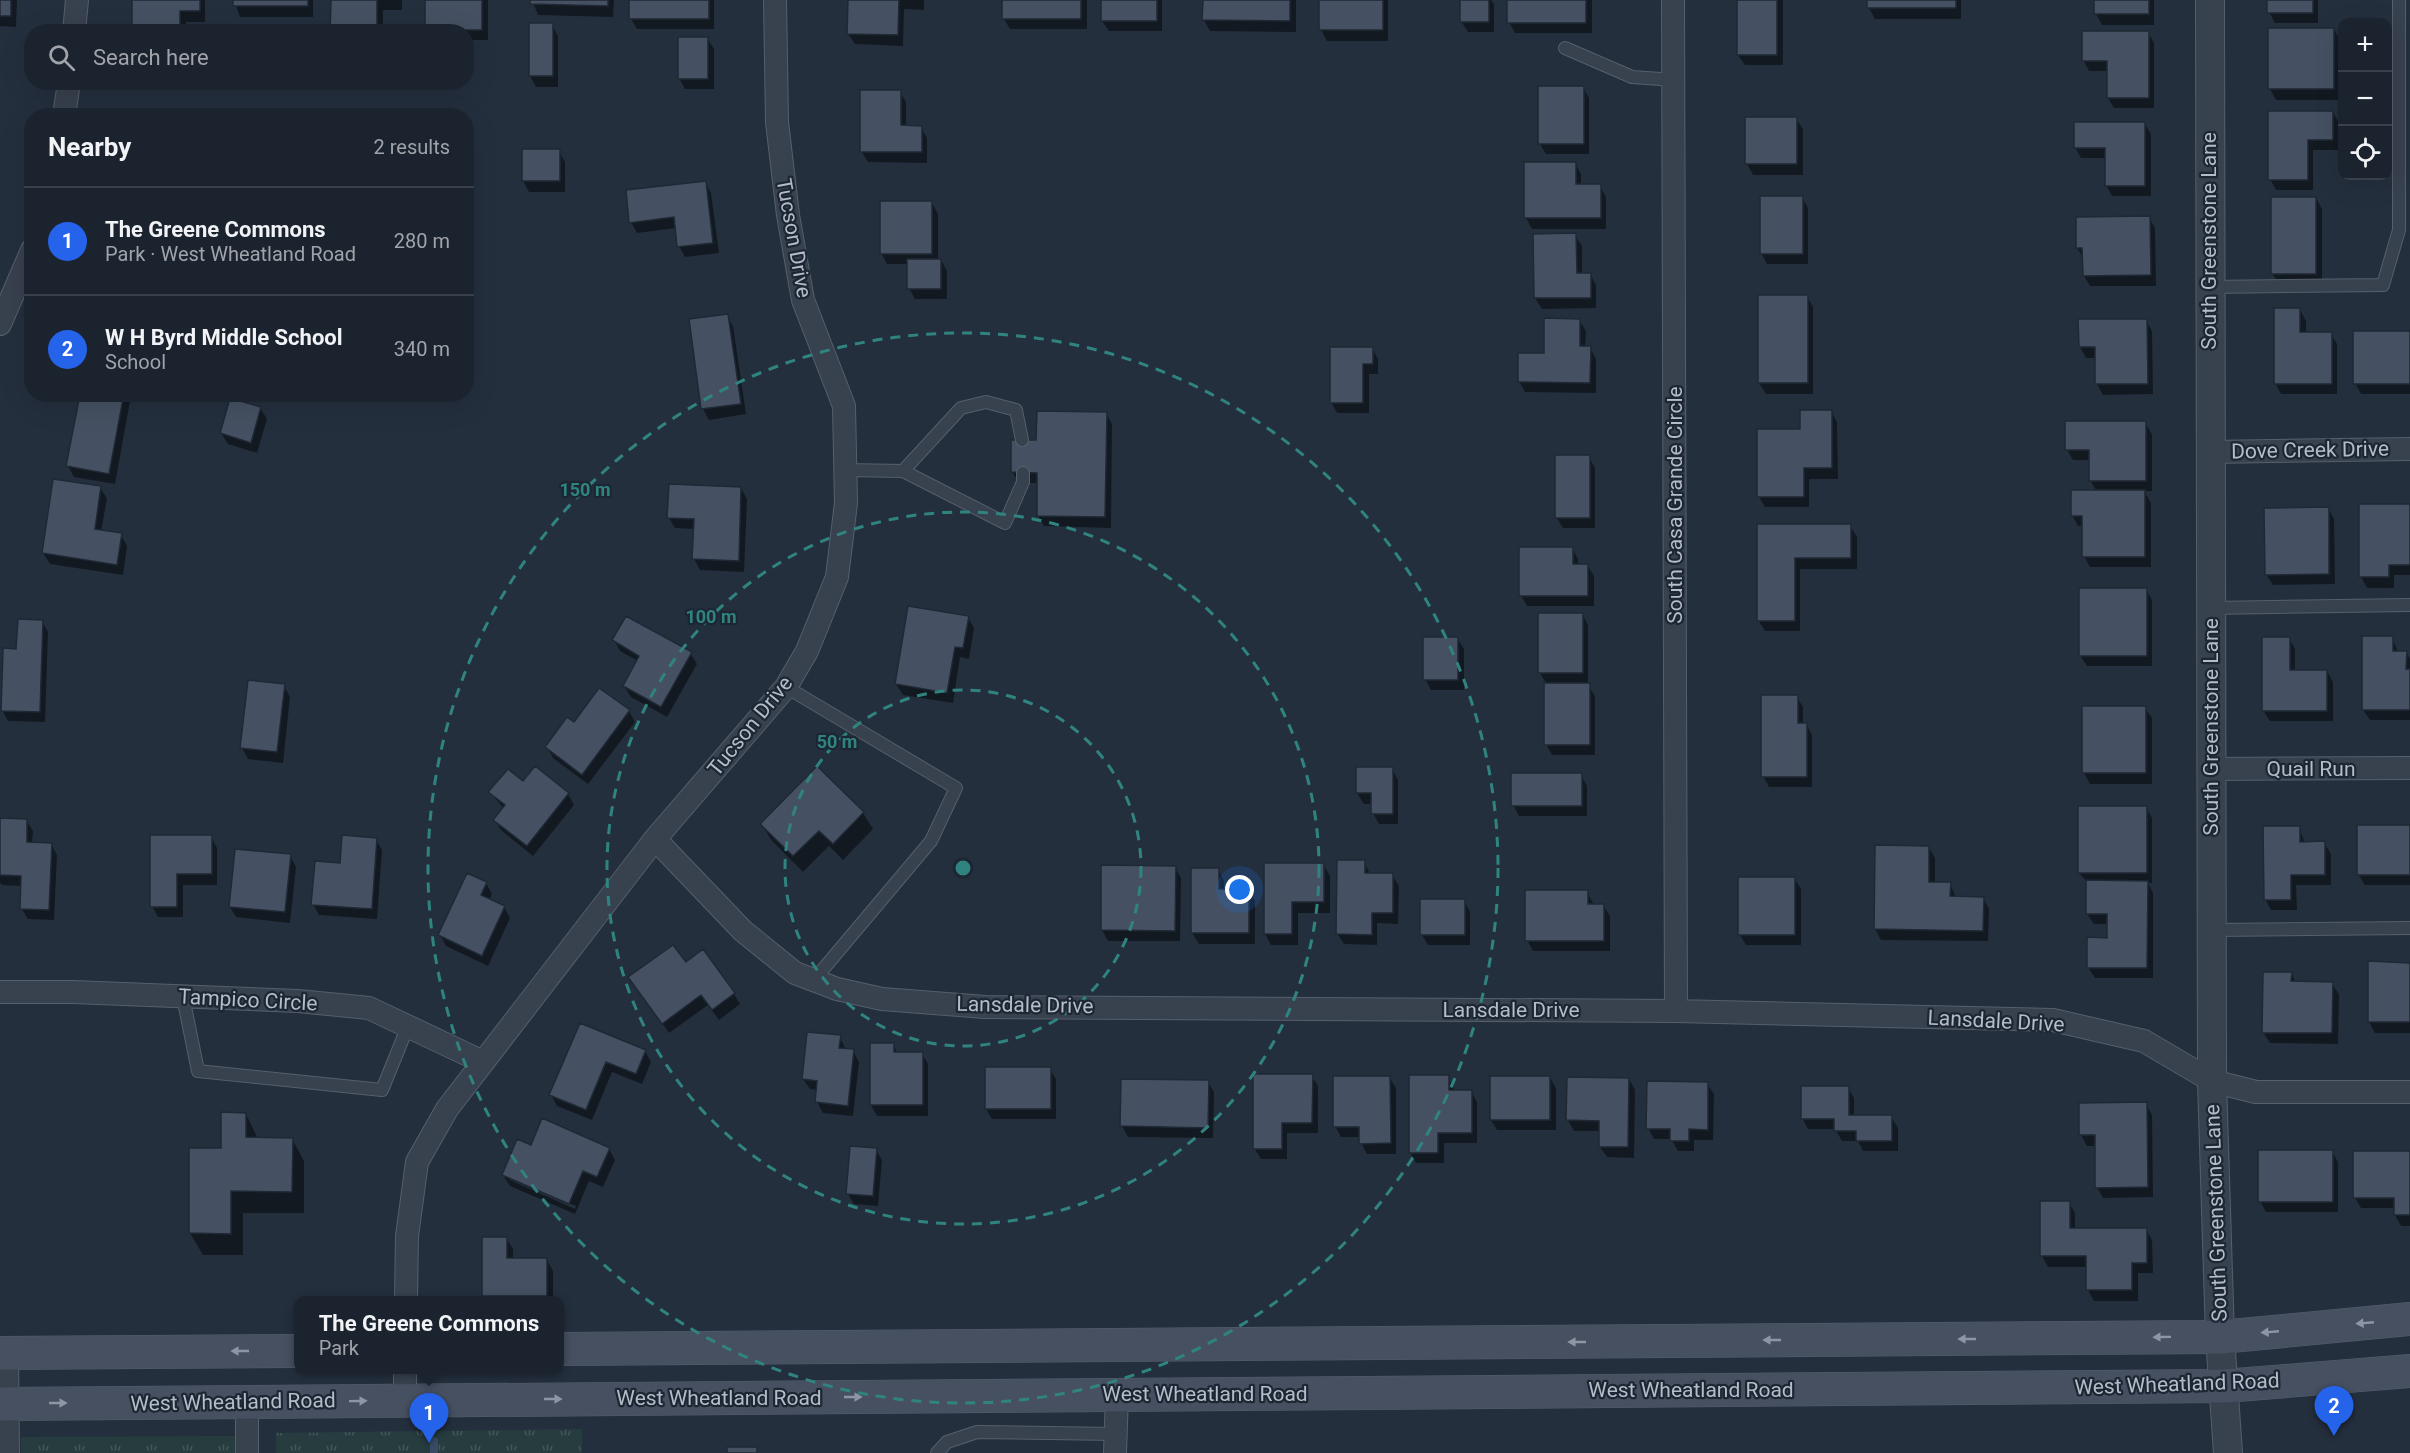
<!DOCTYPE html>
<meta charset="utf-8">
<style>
body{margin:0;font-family:Roboto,sans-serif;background:#242b36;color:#f1f3f6}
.controls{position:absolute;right:18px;top:18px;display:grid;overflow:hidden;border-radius:12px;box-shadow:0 6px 24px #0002}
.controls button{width:54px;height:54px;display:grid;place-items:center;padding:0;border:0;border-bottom:2px solid #39404a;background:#1b232e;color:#f1f3f6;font:30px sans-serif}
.you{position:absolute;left:1240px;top:890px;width:21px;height:21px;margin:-15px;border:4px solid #fff;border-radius:50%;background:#1a73e8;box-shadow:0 0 0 9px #1a73e833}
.badge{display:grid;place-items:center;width:39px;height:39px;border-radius:50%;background:#2563eb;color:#fff;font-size:20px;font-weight:700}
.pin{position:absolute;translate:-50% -50px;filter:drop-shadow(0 2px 3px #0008)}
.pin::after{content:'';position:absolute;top:32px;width:21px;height:18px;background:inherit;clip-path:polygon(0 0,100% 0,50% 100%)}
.popup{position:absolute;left:294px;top:1296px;width:270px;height:78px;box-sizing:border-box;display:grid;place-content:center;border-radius:12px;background:#1b232e;filter:drop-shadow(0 2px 4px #0005);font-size:20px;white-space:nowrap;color:#a0a4aa}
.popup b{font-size:22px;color:#f1f3f6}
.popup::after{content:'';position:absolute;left:50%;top:100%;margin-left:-12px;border:12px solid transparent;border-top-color:#1b232e}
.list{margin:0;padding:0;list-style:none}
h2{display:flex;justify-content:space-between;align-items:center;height:78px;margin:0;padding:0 24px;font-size:26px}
h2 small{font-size:20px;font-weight:400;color:#a0a4aa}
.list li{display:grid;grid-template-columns:39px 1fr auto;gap:18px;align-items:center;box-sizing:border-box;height:108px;padding:0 24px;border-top:2px solid #39404a}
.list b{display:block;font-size:22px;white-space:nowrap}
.list p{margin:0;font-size:20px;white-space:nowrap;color:#a0a4aa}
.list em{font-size:20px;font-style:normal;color:#a0a4aa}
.icon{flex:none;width:33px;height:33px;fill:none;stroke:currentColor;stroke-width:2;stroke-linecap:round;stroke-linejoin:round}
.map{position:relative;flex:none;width:2410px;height:1453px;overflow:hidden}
.search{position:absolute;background:#1b232e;box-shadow:0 6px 24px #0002;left:24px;top:24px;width:450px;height:66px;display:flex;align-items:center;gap:15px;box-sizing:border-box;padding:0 21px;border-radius:24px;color:#a0a4aa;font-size:22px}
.panel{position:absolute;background:#1b232e;box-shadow:0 6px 24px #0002;left:24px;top:108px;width:450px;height:294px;border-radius:24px}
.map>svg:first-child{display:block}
</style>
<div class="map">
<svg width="2410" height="1453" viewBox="0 0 2410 1453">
<defs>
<pattern id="park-tufts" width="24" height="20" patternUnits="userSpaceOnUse" patternTransform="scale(1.5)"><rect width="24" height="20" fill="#263c3f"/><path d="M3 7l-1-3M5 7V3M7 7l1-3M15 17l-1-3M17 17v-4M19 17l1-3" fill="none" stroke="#435659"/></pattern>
</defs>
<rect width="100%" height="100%" fill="#242f3e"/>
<path fill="url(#park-tufts)" d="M582 1429V1453H276V1433Z
M239 1436V1453H21V1437Z"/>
<path fill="#0007" fill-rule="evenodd" d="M0 0H17L16 27 0 26Z
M134 0H205V22H186V32H134Z
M234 0H313V17H240Z
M332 0H402V10H383V32H332Z
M426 0H488V40H466V32H427Z
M532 0H614L613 17 538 15Z
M631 0H714V29H637L631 19Z
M849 0H924V10L904 9 903 46 855 44 848 34Z
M1004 0H1087V29H1010L1004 19Z
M1102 0H1162V31H1109L1102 21Z
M1204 0H1296V32L1210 31 1204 20Z
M1321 0H1388V41H1327L1321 30Z
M1461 0H1491L1494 4V32H1468L1461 21Z
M1509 0H1592V33H1515L1509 22Z
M1738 0H1783V65H1745L1738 55Z
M1869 0H1961V19H1875L1869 8Z
M2096 0H2154V25H2102L2096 14Z
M2269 0H2318V23H2275L2269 12Z
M552 25 558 36V87H536L530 76Z
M2334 29 2340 40V100H2276L2270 89Z
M2148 32 2154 43V108H2114L2108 98V71H2089L2083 60Z
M707 38 714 49V89H685L679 78Z
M1583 87 1589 98V154H1546L1540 144Z
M900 92 906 102V127H921L927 138V163L868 162 861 151Z
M2333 112 2339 123V150H2313V190H2276L2270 179Z
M1747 119H1796L1803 129V175H1753L1747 164Z
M2144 123 2151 134V196H2112L2106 185V158H2081L2075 147Z
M523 151H559L565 162V192H529L523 181Z
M1575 163 1581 174V186H1600L1606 197V229H1532L1526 218Z
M705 182 711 193 719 253 685 257 679 246 676 228 637 233 631 222Z
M1802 197 1808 208V264H1767L1761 253Z
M2316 198 2322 209V284H2279L2272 273Z
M932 203 938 214V260H941L947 271V299H915L909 288V264H887L881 253Z
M2149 217 2155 228 2156 286H2090L2084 276V259L2077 248Z
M1575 235 1582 246V274H1590L1596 285V308L1542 309 1535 298Z
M1807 296 1813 307V394H1766L1759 383Z
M2300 310 2306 321V334H2331L2337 344V394H2281L2275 383Z
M727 316 733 326 746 414 709 420 703 409Z
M1579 320 1586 331 1585 348H1590L1596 359V393L1525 392 1519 381Z
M2146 320 2152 331 2153 394 2103 395 2097 384 2096 358H2086L2080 347Z
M2410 333V394H2361L2355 383Z
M1372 348 1378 359V374H1369V413H1337L1331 402Z
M81 394H127L130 401 115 484 74 477 68 466Z
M260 408 267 419 257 453 228 444 221 433Z
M1831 411 1837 422 1838 479H1809V507H1765L1759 497 1802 430Z
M1106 413 1112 424 1111 528 1044 526 1038 516 1039 483H1019L1012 472 1013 442H1038Z
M2145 423 2152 434V491H2144L2151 503V567H2090L2084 556V526H2078L2072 515 2097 492 2090 480V460H2073L2067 450Z
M1589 457 1595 468V528H1563L1557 518Z
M100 488 107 498 101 532 121 535 127 546 123 575 50 564 43 553Z
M741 488 747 499 744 572 700 570 694 559 695 529 675 528 669 518Z
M2410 505V575H2394V588H2367L2361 577Z
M2328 508 2334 519 2335 584 2273 585 2266 574Z
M1758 526H1850L1857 537V569H1800V631H1765L1758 620Z
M1572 548 1578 559V565H1587L1594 576V606H1527L1521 595Z
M2146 589 2152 600V666H2087L2080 655Z
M1582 614 1588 625V685L1595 696V755H1552L1546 744V683L1540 673Z
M968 617 974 628 969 659 960 657 953 703 903 695 896 684Z
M42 621 48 632 45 722 8 721 2 710 18 650Z
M2392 637 2398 652H2406L2410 659V720H2370L2363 710Z
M1457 638 1464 649V690H1431L1425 679Z
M2289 638 2295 649V671H2327L2333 682V721H2270L2263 710Z
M614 640 690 653 697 664 667 717 631 697 624 686 638 661 620 651Z
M284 686 290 697 283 763 248 759 242 748Z
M1797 697 1803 707V724H1806L1812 735V787H1769L1763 776Z
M2145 708 2152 718V784H2090L2084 773Z
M629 711 635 722 588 784 553 758 547 747 574 724Z
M535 768 568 794 574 805 533 856 501 830 495 820 504 809 490 792 523 783Z
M1392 769 1398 780V824H1379L1373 813V804H1364L1357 793Z
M1581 775 1587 786V816H1519L1513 805Z
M2146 807 2152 818V883H2148L2153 893V978H2095L2088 967 2109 939V924H2094L2087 914 2088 883 2079 873Z
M863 813 873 829 843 860 829 846 803 872 772 841 762 825Z
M0 819 26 820 33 831 32 843 51 844 57 855 54 920 28 919 21 908 22 886 2 885 0 883Z
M2410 826V885H2365L2358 874Z
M2299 828 2305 843H2324L2331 854V885H2296L2297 910H2271L2265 899Z
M152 837H211L217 848V885H183V917H158L152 906Z
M376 840 382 850 377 919 319 915 313 904 342 865Z
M1876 847 1929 848 1935 858V883L1950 884 1956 898H1983L1989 909 1988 941 1881 940 1875 929Z
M290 856 296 867 290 923 236 917 230 907Z
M1364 862 1370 874 1392 875 1399 886 1398 924 1377 923V945L1344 944 1337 933Z
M1265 865H1324L1330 876V913H1298V945H1271L1265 934Z
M1175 867 1181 878 1180 941H1108L1102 930Z
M1192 870H1218L1224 881V890H1248L1255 901V944H1199L1192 933Z
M1794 878 1801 889V945H1746L1740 935Z
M486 883 492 894 489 900 504 907 510 918 488 966 446 946 440 935Z
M1587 892 1594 905H1603L1610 916V951H1533L1527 940Z
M1464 901 1470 912V945H1428L1422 935Z
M2369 962 2410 965V1033H2375L2369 1022Z
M685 964 734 994 740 1004 719 1020 708 1005 669 1033 630 977Z
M2291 973 2296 983 2332 984 2339 994 2338 1044 2270 1043 2263 1032Z
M580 1025 645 1051 651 1062 642 1084 612 1072 592 1120 557 1106 551 1095Z
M840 1037 846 1050 853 1051 859 1062 853 1116 823 1113 817 1102 818 1090 810 1089 803 1079Z
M871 1044H893L898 1054H922L928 1064V1116H877L871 1105Z
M1050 1069 1056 1079V1119H992L986 1109Z
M1312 1076 1318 1086V1133H1287V1159H1261L1254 1148Z
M1389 1077 1396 1088V1154H1367L1361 1143V1137H1341L1335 1126Z
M1448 1077 1455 1091H1471L1477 1102V1143H1444V1163H1416L1410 1152Z
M1550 1078 1556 1088V1130H1497L1491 1120Z
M1629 1079 1635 1090 1634 1158 1607 1157 1600 1147 1601 1131H1574L1568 1120Z
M1208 1082 1214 1092 1213 1138 1128 1137 1122 1126Z
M1707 1084 1714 1094 1713 1140H1694V1151H1678L1671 1139H1654L1648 1128Z
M1848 1088 1854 1098V1117H1891L1898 1128V1151H1863L1858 1141H1842L1835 1129H1808L1802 1118Z
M2146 1104 2152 1115 2153 1197 2103 1198 2097 1187 2096 1146H2087L2081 1135 2080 1105Z
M246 1114 258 1139H292L304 1161V1213H243V1255H203L190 1233 222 1149Z
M532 1147 609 1149 615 1160 603 1187 589 1181 575 1214 510 1186 503 1175ZM510 1177 576 1206 575 1209 510 1180Z
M876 1150 882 1160 878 1206 854 1204 847 1193Z
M2332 1151 2338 1162V1212H2266L2260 1201Z
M2410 1153V1226H2401L2395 1215V1208H2361L2355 1198Z
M2042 1203H2069L2075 1213V1229H2146L2152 1240 2153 1273H2138V1301H2094L2088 1290V1267H2048L2042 1256Z
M506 1238 513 1249V1260H547L553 1271V1300H487L484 1296Z"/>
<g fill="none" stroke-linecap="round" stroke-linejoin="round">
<path stroke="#394c67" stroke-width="8" d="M434 1453V1441"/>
</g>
<path fill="#455162" stroke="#1f2835" stroke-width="1.5" d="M0 0H11V16H0Z
M132 0H200V11H180V32H132Z
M233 0H308V6H233Z
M331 0H377V27L358 26V32H330Z
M425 0H482V30H425Z
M530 0H608V6L530 4Z
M629 0H709V19H629Z
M848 0H899L898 35 847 34Z
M1002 0H1081V19H1002Z
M1101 0H1157V21H1101Z
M1203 0H1290V21L1202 20Z
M1319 0H1383V30H1319Z
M1460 0H1489V22H1460Z
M1507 0H1586V23H1507Z
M1737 0H1777V55H1737Z
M1867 0H1956V8H1867Z
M2094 0H2149V14H2094Z
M2267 0H2313V13H2267Z
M529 23H553V76H529Z
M2268 28H2334V89H2268Z
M2082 31H2149V98H2107V61H2082Z
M678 37H708V79H678Z
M1538 86H1584V144H1538Z
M860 90H901V125L922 126V152H860Z
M2268 111H2333V140H2308V180H2268Z
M1745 117H1797V164H1745Z
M2074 122H2145V186H2105V148H2074Z
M522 149H560V181H522Z
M1524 162H1576V184H1601V218H1524Z
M706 181 713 243 677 247 674 217 629 223 626 190Z
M1760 196H1803V254H1760Z
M2271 197H2316V274H2271Z
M880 201H932V254H880Z
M2150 216 2151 275 2083 276 2082 248H2076V217Z
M1576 233 1577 273H1591V298H1534L1533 234Z
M907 259H941V289H907Z
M1758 295H1808V383H1758Z
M2274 308H2300V332H2332V384H2274Z
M728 314 741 404 701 409 689 319Z
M1544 318 1580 319V346H1591L1590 383 1518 382V353H1544Z
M2078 319H2147L2148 384H2095V347H2079Z
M2353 331H2410V384H2353Z
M1330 347H1373V364H1363V403H1330Z
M80 394H124L109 474 66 466Z
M230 398 261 407 251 443 220 433Z
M1800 410H1832V468H1804V497H1757V429H1800Z
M1037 411 1107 412 1105 517 1037 516V473L1011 472V440H1036Z
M2065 421H2146V481H2089V450H2065Z
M1555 455H1590V518H1555Z
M53 479 101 486 95 529 122 533 117 565 42 553Z
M669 484 741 487 739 561 692 559 694 519 667 518Z
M2071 490H2145V557H2082V516H2071Z
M2359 504H2410V565H2389V577H2359Z
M2329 507V574L2265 575 2264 508Z
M1757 524H1851V558H1795V621H1757Z
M1519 547H1573V564H1588V596H1519Z
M2079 588H2147V656H2079Z
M908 606 969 616 963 648 955 647 947 693 895 684Z
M1538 613H1583V673H1538Z
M626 616 692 652 661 707 623 686 639 656 612 640Z
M18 619 43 620 40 712 1 711 3 648 16 649Z
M2362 636H2393V651H2407L2406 669H2410V710H2362Z
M1423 637H1458V680H1423Z
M2262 637H2290V670H2327V711H2262Z
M248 680 285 684 277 752 240 748Z
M1544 683H1590V745H1544Z
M599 688 630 710 582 775 545 747 567 717 574 722Z
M1761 695H1798V723H1807V777H1761Z
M2082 706H2146V773H2082Z
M535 766 569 793 527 846 493 820 505 805 488 792 508 769 523 781Z
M817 766 864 812 833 844 819 831 793 856 760 824Z
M1356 767H1393V814H1371V793H1356Z
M1511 773H1582V806H1511Z
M2078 806H2147V873H2078Z
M0 818 27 819V842L52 843 49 910 20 909 21 876 0 875Z
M2357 825H2410V875H2357Z
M2263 826H2300V842L2325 841V875H2291V900H2264Z
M150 835H212V874H177V907H150Z
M342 835 377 838 372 909 311 905 315 861 340 863Z
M1875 845 1929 846V882H1951L1950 896 1984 897 1983 931 1874 929Z
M235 849 291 854 285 912 229 907Z
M1337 860H1365V873H1393V913H1372V935L1336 934Z
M1264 863H1324V902H1292V934H1264Z
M1101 865 1176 866 1175 931 1101 930Z
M1191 868H1219V889H1249V933H1191Z
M467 873 487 882 481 895 505 906 482 956 438 935Z
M1738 877H1795V935H1738Z
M2086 880 2148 881 2147 968H2087V937L2107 938V914H2086Z
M1525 890H1588V904H1604V941H1525Z
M1420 899H1465V935H1420Z
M673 945 686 962 703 949 735 993 712 1010 701 995 662 1024 628 977Z
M2368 961 2410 963V1022H2368Z
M2263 972H2292L2291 981 2333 982 2332 1033H2262Z
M580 1023 646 1050 636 1074 606 1062 586 1110 549 1095Z
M807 1032 841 1035 839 1048 854 1049 848 1106 815 1102 817 1081 802 1079Z
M870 1043H894V1052H923V1105H870Z
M985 1067H1051V1109H985Z
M1253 1074H1313L1312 1123H1282V1149H1253Z
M1409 1075H1449V1090H1472V1133H1438V1153H1409Z
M1333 1076H1390L1391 1143 1359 1144V1127H1333Z
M1490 1076H1550V1120H1490Z
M1567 1077 1629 1078 1628 1147H1599V1121L1566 1120Z
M1121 1079 1209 1080 1208 1128 1120 1126Z
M1647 1081 1708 1082V1130L1689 1129V1141H1670V1129H1646Z
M1801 1086H1849V1115H1892V1141H1856V1131H1834V1119H1801Z
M2147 1102 2148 1187 2095 1188V1135H2079V1103Z
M221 1112 246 1113V1137L293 1138 292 1192 231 1191V1234L189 1233V1148H221Z
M542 1118 610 1148 597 1177 583 1171 569 1204 502 1175 517 1139 531 1145Z
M850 1146 877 1148 873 1196 846 1194Z
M2258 1150H2333V1202H2258Z
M2353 1151H2410V1215H2394V1198H2353Z
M2040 1201H2070V1228H2147V1263H2132V1290H2086V1256H2040Z
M482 1237H507V1258H547V1296H482Z
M727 1447H757V1453H727Z"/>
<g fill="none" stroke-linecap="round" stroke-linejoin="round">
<g stroke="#565f6c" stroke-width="14">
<path id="service" d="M1565 48 1632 77 1675 80
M2209 287 2383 285 2399 230V0
M845 470 903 471 1005 523 1023 482V473
M903 471 961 408 986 402 1016 410 1022 440
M2210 608 2410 605
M786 687 956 788 931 841 814 980
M2212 930 2410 928
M183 997 198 1071 382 1090 408 1026
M937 1453 947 1442 977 1432 1115 1434"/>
</g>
<g stroke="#565f6c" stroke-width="24">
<path id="minor" d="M1673 0 1676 1011
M74 32 77 0
M64 116 69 82
M0 324 32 250
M2210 452 2410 449
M2211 769 2410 768
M655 839 743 931 795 973 837 989 882 999 985 1007 1676 1011 2053 1020 2144 1041 2212 1081 2256 1092H2410
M0 992H73L298 1001 369 1008 483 1062
M406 1300 407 1236 417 1162 447 1109 655 839 786 687 807 651 837 577 846 503 844 406 803 300 788 215 777 122 775 0
M7 1353 8 1453
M405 1400V1370
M247 1453V1402
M1115 1453 1117 1395"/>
</g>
<g stroke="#565f6c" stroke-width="30">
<path id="tertiary" d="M2210 0 2212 1081 2220 1337 2228 1453"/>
</g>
<g stroke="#565f6c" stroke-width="34">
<path id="secondary" d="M560 1349 2220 1337 2410 1319
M0 1353 298 1351
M0 1404 2224 1386 2410 1371"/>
</g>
<use href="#service" stroke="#38414e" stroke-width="12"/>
<use href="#minor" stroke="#38414e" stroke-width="22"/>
<use href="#tertiary" stroke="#38414e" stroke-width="28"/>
<use href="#secondary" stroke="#465061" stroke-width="33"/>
</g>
<defs><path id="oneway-solid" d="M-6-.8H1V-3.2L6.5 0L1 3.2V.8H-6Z" transform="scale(1.5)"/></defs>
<g fill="#8e96a5">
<use href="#oneway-solid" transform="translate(2365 1323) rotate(175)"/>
<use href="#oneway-solid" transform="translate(2270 1332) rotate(175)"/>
<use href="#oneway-solid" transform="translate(2162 1337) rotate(179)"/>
<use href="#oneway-solid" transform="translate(1967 1339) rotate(180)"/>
<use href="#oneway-solid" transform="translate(1772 1340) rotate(180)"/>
<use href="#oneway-solid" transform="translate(1577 1342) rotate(180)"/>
<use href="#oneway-solid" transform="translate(240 1351) rotate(180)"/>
<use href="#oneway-solid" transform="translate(853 1397)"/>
<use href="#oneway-solid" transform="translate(553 1399)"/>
<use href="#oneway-solid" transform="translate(358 1401) rotate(-1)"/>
<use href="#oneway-solid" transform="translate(58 1403)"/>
</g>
<g fill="none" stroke="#308480" stroke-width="3" stroke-dasharray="10 8">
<circle cx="963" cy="868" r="178"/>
<circle cx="963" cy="868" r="356"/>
<circle cx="963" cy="868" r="535"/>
</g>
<g text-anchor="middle" stroke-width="4.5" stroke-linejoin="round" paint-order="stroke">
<g font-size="21" fill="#b4bcc9" stroke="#1d2633">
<text transform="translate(794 238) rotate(80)" y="7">Tucson Drive</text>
<text transform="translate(2209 241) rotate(-90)" y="7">South Greenstone Lane</text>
<text transform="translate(2310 450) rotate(-1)" y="7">Dove Creek Drive</text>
<text transform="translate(1675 505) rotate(-90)" y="7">South Casa Grande Circle</text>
<text transform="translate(750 726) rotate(-51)" y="7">Tucson Drive</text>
<text transform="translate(2211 727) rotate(-90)" y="7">South Greenstone Lane</text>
<text x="2311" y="776">Quail Run</text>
<text transform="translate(248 1000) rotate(3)" y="7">Tampico Circle</text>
<text transform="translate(1025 1005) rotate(1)" y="7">Lansdale Drive</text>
<text x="1511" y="1017">Lansdale Drive</text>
<text transform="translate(1996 1021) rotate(3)" y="7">Lansdale Drive</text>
<text transform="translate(2216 1213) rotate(-92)" y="7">South Greenstone Lane</text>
<text transform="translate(2177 1384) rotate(-2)" y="7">West Wheatland Road</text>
<text x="1691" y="1397">West Wheatland Road</text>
<text x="1205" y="1401">West Wheatland Road</text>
<text x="719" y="1405">West Wheatland Road</text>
<text transform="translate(233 1402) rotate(-1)" y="7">West Wheatland Road</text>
</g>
</g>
<circle cx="963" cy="868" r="9" fill="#308480" stroke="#1d2633" stroke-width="3"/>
<g font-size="18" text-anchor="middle" font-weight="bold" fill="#308480" stroke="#1d2633" stroke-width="4.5" stroke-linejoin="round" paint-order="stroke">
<text x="585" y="496">150 m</text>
<text x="711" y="623">100 m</text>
<text x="837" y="748">50 m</text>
</g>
</svg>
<div class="controls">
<button>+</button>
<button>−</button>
<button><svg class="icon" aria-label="locate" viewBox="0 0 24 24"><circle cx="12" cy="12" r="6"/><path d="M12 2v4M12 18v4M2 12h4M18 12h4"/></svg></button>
</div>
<div class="you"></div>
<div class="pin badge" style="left:429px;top:1443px">1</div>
<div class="popup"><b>The Greene Commons</b>Park</div>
<div class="pin badge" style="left:2334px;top:1436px">2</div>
<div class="search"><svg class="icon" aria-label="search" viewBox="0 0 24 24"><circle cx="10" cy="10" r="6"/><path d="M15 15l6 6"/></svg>Search here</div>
<section class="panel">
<h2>Nearby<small>2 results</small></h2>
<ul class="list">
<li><span class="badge">1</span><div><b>The Greene Commons</b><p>Park · West Wheatland Road</p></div><em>280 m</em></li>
<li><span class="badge">2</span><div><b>W H Byrd Middle School</b><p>School</p></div><em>340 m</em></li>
</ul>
</section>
</div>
